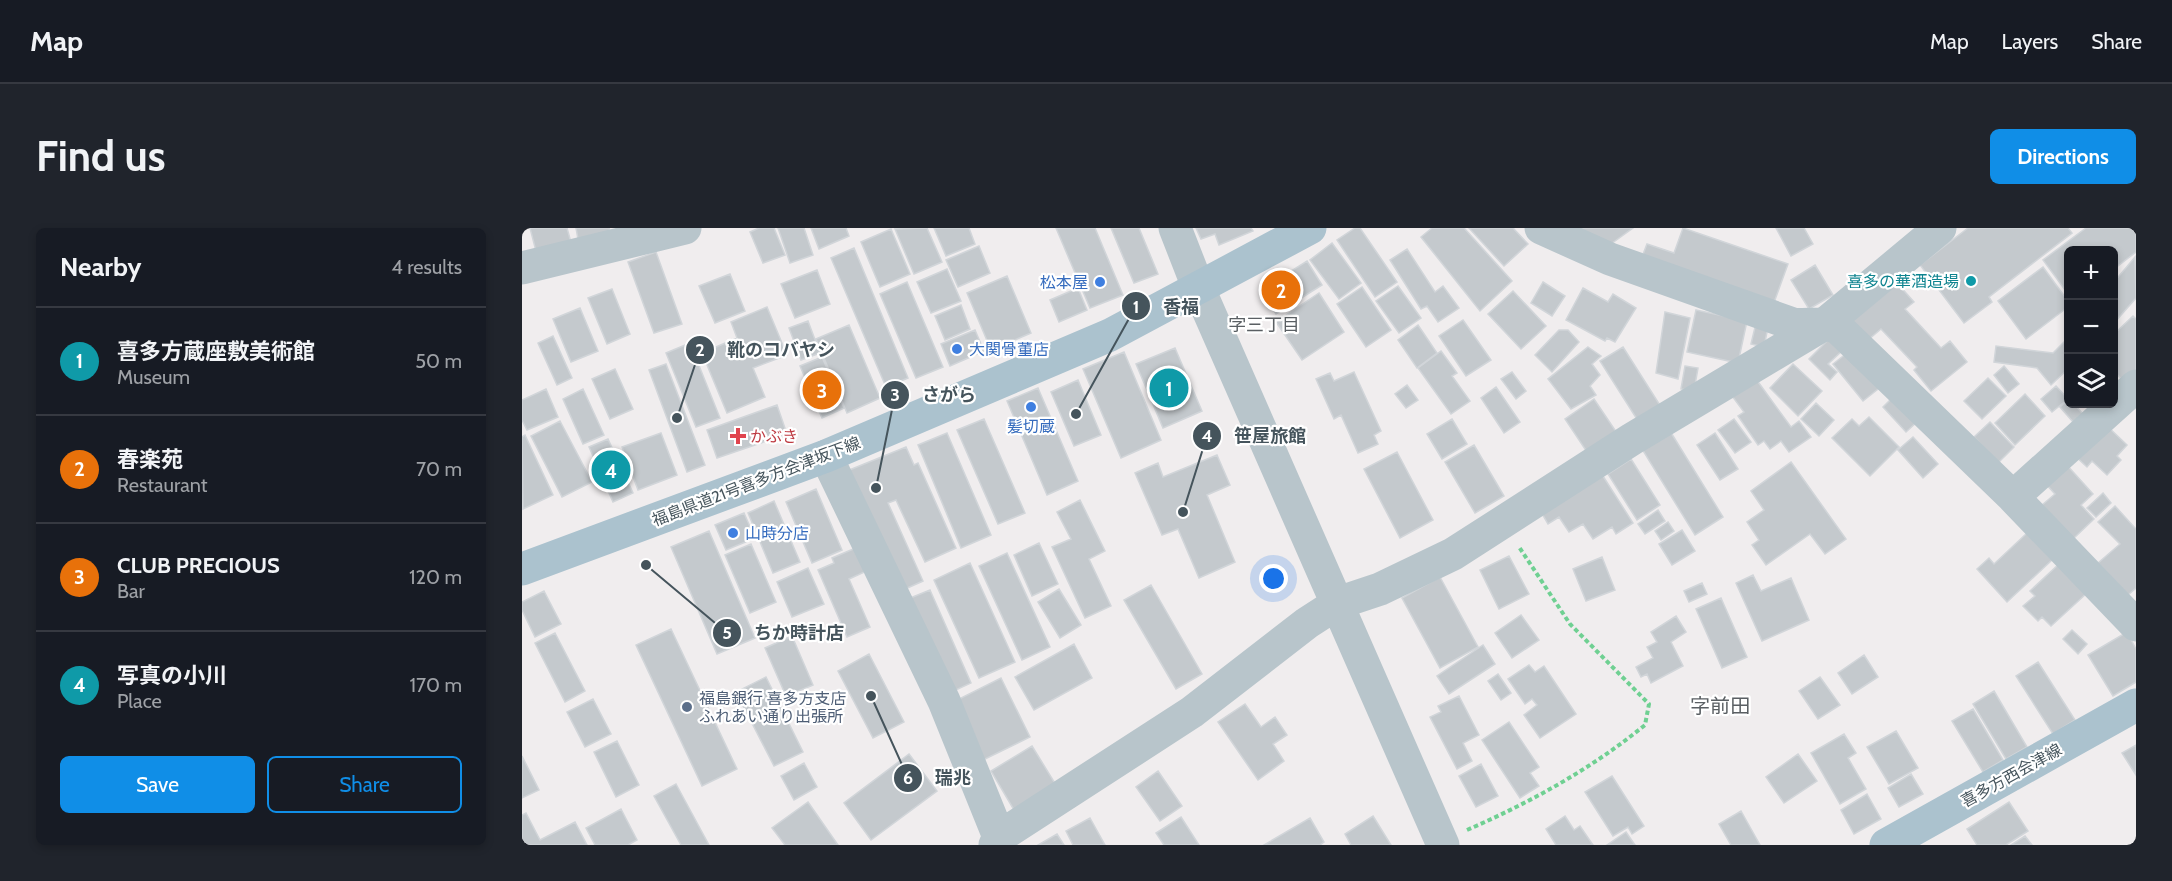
<!DOCTYPE html>
<meta charset="utf-8">
<style>
body{margin:0;font-family:Cabin,"Noto Sans JP",sans-serif;background:#20242c;color:#f1f3f6}
.controls{position:absolute;right:18px;top:18px;display:grid;overflow:hidden;border-radius:9px;box-shadow:0 3px 9px #0003}
.controls button{width:54px;height:54px;display:grid;place-items:center;padding:0;border:0;border-bottom:2px solid #363941;background:#171b24;color:#f1f3f6;font:30px sans-serif}
.you{position:absolute;left:752px;top:351px;width:21px;height:21px;margin:-15px;border:4px solid #fff;border-radius:50%;background:#1a73e8;box-shadow:0 0 0 9px #1a73e833}
.badge{display:grid;place-items:center;width:39px;height:39px;border-radius:50%;background:#108ee7;color:#fff;font-size:20px;font-weight:700}
.pin{position:absolute;translate:-50% -50%;border:3px solid #fff;box-shadow:0 2px 6px #0006}
.list{margin:0;padding:0;list-style:none}
h2{display:flex;justify-content:space-between;align-items:center;height:78px;margin:0;padding:0 24px;font-size:26px}
h2 small{font-size:20px;font-weight:400;color:#9ea1a6}
.list li{display:grid;grid-template-columns:39px 1fr auto;gap:18px;align-items:center;box-sizing:border-box;height:108px;padding:0 24px;border-top:2px solid #363941}
.list b{display:block;font-size:22px;white-space:nowrap}
.list p{margin:0;font-size:20px;white-space:nowrap;color:#9ea1a6}
.list em{font-size:20px;font-style:normal;color:#9ea1a6}
.actions{display:flex;gap:12px;padding:18px 24px}
.actions a{flex:1;padding:14px 0;border:2px solid #108ee7;border-radius:9px;text-align:center;font-size:21px;color:#108ee7}
.actions .main{background:#108ee7;color:#fff}
.icon{flex:none;width:33px;height:33px;fill:none;stroke:currentColor;stroke-width:2;stroke-linecap:round;stroke-linejoin:round}
.map{position:relative;flex:none;width:1614px;height:617px;overflow:hidden;border-radius:9px}
header{display:flex;align-items:center;gap:36px;box-sizing:border-box;height:84px;padding:0 30px;background:#171b24;border-bottom:2px solid #363941}
header strong{font-size:28px}
nav{display:flex;gap:33px;margin-inline-start:auto;font-size:21px}
.intro{display:flex;align-items:center;justify-content:space-between;box-sizing:border-box;height:144px;padding:0 36px}
h1{margin:0;font-size:42px}
.button{padding:15px 27px;border-radius:9px;background:#108ee7;color:#fff;font-size:21px;font-weight:700}
main{display:flex;gap:36px;padding:0 36px}
aside{flex:1;background:#171b24;border-radius:9px;box-shadow:0 3px 9px #0003}
.map>svg:first-child{display:block}
</style>
<header>
<strong>Map</strong>
<nav><a>Map</a><a>Layers</a><a>Share</a></nav>
</header>
<div class="intro"><h1>Find us</h1><a class="button">Directions</a></div>
<main>
<aside>
<h2>Nearby<small>4 results</small></h2>
<ul class="list">
<li><span class="badge" style="background:#0f9aa8">1</span><div><b>喜多方蔵座敷美術館</b><p>Museum</p></div><em>50 m</em></li>
<li><span class="badge" style="background:#e8710a">2</span><div><b>春楽苑</b><p>Restaurant</p></div><em>70 m</em></li>
<li><span class="badge" style="background:#e8710a">3</span><div><b>CLUB PRECIOUS</b><p>Bar</p></div><em>120 m</em></li>
<li><span class="badge" style="background:#0f9aa8">4</span><div><b>写真の小川</b><p>Place</p></div><em>170 m</em></li>
</ul>
<div class="actions"><a class="main">Save</a><a>Share</a></div>
</aside>
<div class="map">
<svg width="1614" height="617" viewBox="0 0 1614 617">
<rect width="100%" height="100%" fill="#f0edee"/>
<path fill="#c4c9cd" stroke="#d1d5d9" stroke-width="1.5" d="M8 0H45L50 18 15 27Z
M54 0H87L88 3 56 11Z
M237 0H252L263 27 241 35 228 4Z
M256 0H282L291 27 268 35Z
M289 0H324L327 8 297 21Z
M405 0 420 34 392 46 373 1Z
M412 0H447L453 16 424 28Z
M534 0H573L601 67 568 80Z
M589 0H617L636 46 612 55Z
M674 0H729L731 3 697 17 693 6 679 11Z
M833 0H838L875 54 853 69 815 12Z
M910 0H942L990 53 958 83 899 9Z
M947 0H991L1006 16 982 38Z
M1033 0H1111L1082 21Z
M1161 0 1266 36 1250 80 1118 34 1125 16 1152 25Z
M1254 0H1282L1291 16 1269 28Z
M1446 0H1546L1550 5 1467 69 1470 74 1442 95 1398 37Z
M1564 0H1614V24L1592 41V22H1546V66L1521 32Z
M369 1 388 46 358 59 339 14Z
M810 15 839 55 817 71 788 32Z
M457 18 468 45 436 59 424 32Z
M332 20 386 150 364 159 309 30Z
M885 21 913 64 921 58 937 80 916 94 905 78 899 81 868 32Z
M134 24 160 96 132 105 106 34Z
M1613 29 1614 70 1592 95V54Z
M785 33 800 57 754 86 739 62Z
M1293 37 1311 67 1287 81 1269 52Z
M1521 39 1546 73V79L1504 111 1476 73Z
M425 41 439 73 409 85 395 54Z
M295 42 308 76 273 90 259 56Z
M208 46 223 83 193 95 177 58Z
M485 48 509 105 469 122 445 65Z
M385 54 421 139 394 150 358 66Z
M1021 54 1043 68 1030 88 1009 75Z
M1375 55 1392 74 1383 81 1419 120 1428 113 1445 134 1409 163 1392 142 1395 139 1359 101 1346 112 1330 92Z
M876 58 899 90 877 105 854 73Z
M840 59 869 102 844 119 815 76Z
M556 60 565 82 537 94 528 72Z
M1061 60 1086 74 1091 66 1114 80 1093 114 1085 110 1083 113 1044 92Z
M90 61 108 106 85 116 66 70Z
M991 63 1024 98 999 121 966 86Z
M797 65 822 104 780 132 754 94Z
M439 77 448 101 423 112 413 88Z
M245 79 265 127 231 140 243 169 205 185 180 125 215 110 209 94Z
M58 80 76 123 49 134 31 91Z
M1174 82 1225 93 1216 135 1165 124Z
M1143 84 1168 90 1156 151 1134 145Z
M1611 88 1614 91V143L1602 154 1592 143V106Z
M941 92 969 132 944 148 917 108Z
M286 93 298 125 279 132 267 100Z
M1234 95 1246 99 1242 119 1229 116Z
M327 97 358 170 325 185 294 111Z
M896 97 915 125 895 140 876 112Z
M453 102 462 123 428 138 419 116Z
M1037 102H1046L1057 114 1030 144 1013 127Z
M31 108 50 150 35 157 16 115Z
M1308 110 1321 122 1306 136 1315 144 1308 152 1287 131Z
M1546 110V141L1529 157 1515 140 1472 134 1474 118 1531 125Z
M168 115 198 190 174 199 144 125Z
M1066 119 1079 128 1070 136 1078 147 1068 158 1074 167 1049 181 1026 151Z
M1101 119 1141 182 1118 196 1078 133Z
M653 120 680 183 641 200 614 136Z
M1330 121 1360 158 1341 173 1311 136Z
M919 123 935 145 930 148 948 173 929 186 896 140Z
M602 124 639 212 599 230 561 141Z
M300 129 322 180 300 190 278 138Z
M144 136 183 237 165 244 127 142Z
M1271 136 1300 163 1276 188 1248 160Z
M1163 138 1176 140 1172 163 1159 161Z
M1482 138 1497 156 1486 165 1472 147Z
M93 141 111 181 88 191 70 151Z
M832 144 859 203 852 207 856 216 836 225 819 187 812 191 794 151 808 145 812 153Z
M990 144 1004 163 994 171 979 151Z
M1466 150 1484 168 1460 191 1442 173Z
M1234 151 1269 199 1277 193 1289 209 1267 224 1259 213 1248 221 1242 213 1236 217 1216 188 1222 184 1210 168Z
M556 152 579 207 552 218 529 164Z
M885 157 896 172 884 180 873 166Z
M1534 158 1546 171 1530 184 1519 171Z
M974 159 998 194 982 205 959 170Z
M516 160 556 253 525 267 485 173Z
M24 161 36 189 5 202 0 192V172Z
M61 161 82 207 61 216 41 171Z
M1503 166 1523 188 1493 217 1473 195Z
M1372 168 1396 193 1384 204 1361 179Z
M1072 171 1097 208 1067 227 1043 191Z
M1546 172V176H1552L1561 186 1551 194 1538 179Z
M1294 175 1312 192 1297 208 1279 191Z
M255 177 265 206 195 230 185 202Z
M1347 189 1377 219 1348 248 1310 210 1330 191 1337 198Z
M462 191 503 285 476 296 435 202Z
M930 191 945 216 920 231 905 206Z
M1212 191 1229 214 1213 225 1196 202Z
M38 193 70 254 40 269 9 208Z
M1468 194 1492 219 1476 235 1452 209Z
M1582 195 1605 217 1595 228 1599 232 1585 247 1570 233 1565 239 1551 226Z
M1148 203 1201 289 1173 307 1120 221Z
M139 205 155 247 116 262 100 219Z
M425 205 469 307 439 320 396 217Z
M1193 205 1216 241 1198 252 1175 217Z
M3 207 31 267 1 281 0 209Z
M1391 209 1416 236 1401 250 1376 222Z
M86 211 111 265 91 274 67 219Z
M952 217 982 268 953 285 923 234Z
M384 219 392 237 396 235 434 320 403 334 374 272 366 275 401 353 372 366 325 243Z
M875 224 911 292 878 310 842 241Z
M695 227 708 257 685 267 713 334 677 350 656 301 640 307 613 245 636 235 641 249Z
M1109 231 1138 277 1115 292 1086 246Z
M1269 234 1324 311 1303 326 1288 306 1244 337 1230 317 1237 312 1225 294 1242 282 1229 263Z
M1543 235 1571 266 1559 277 1572 291 1551 311 1520 277 1533 266 1522 254Z
M1079 245 1111 295 1094 306 1090 299 1071 311 1061 296 1047 304 1037 289 1026 296 1019 284Z
M294 261 320 322 290 335 264 274Z
M1581 265 1589 275 1574 289 1565 280Z
M558 272 583 323 567 331 589 378 563 390 530 319 549 311 535 284Z
M252 273 278 334 251 345 226 285Z
M1593 278 1614 301V360L1606 367 1576 335 1598 316 1576 294Z
M1136 282 1143 293 1123 306 1116 296Z
M222 285 233 310 204 322 193 297Z
M1146 294 1152 303 1139 312 1133 303Z
M1160 302 1173 323 1150 337 1137 316Z
M187 303 233 410 195 426 149 319Z
M1505 305 1530 332 1485 374 1455 341 1467 330 1472 336Z
M517 315 536 356 510 368 492 327Z
M229 316 254 374 228 385 203 327Z
M336 319 347 342 327 351 348 399 325 409 296 342 312 335 310 330Z
M485 325 528 419 500 432 457 338Z
M987 328 1007 366 977 381 958 342Z
M1080 329 1093 362 1064 373 1051 341Z
M448 335 493 434 457 450 412 352Z
M1538 335 1565 365 1529 398 1520 389 1516 393 1501 378 1513 368 1508 363Z
M286 340 302 376 270 389 255 354Z
M1231 347 1239 363 1269 350 1287 392 1240 413 1214 355Z
M918 349 956 419 918 440 880 370Z
M1180 355 1185 366 1167 374 1162 363Z
M629 357 680 446 654 461 602 372Z
M537 361 559 397 538 410 516 374Z
M408 362 449 455 423 467 381 373Z
M22 363 39 396 13 409 0 382V374Z
M1199 370 1225 429 1200 440 1174 381Z
M999 387 1017 412 990 430 973 405Z
M1154 388 1164 404 1149 414 1161 438 1129 455 1125 446 1119 449 1114 439 1131 430 1125 419 1135 414 1129 404Z
M149 401 215 541 180 558 114 417Z
M1550 402 1565 416 1556 426 1541 411Z
M1605 404 1614 421V454L1591 468 1566 427Z
M33 405 63 463 43 474 13 415Z
M270 408 291 457 264 468 243 420Z
M552 416 570 450 512 482 493 449Z
M961 417 973 436 927 466 915 448Z
M347 426 382 494 351 510 316 443Z
M1342 427 1356 449 1330 466 1316 445Z
M1516 434 1553 492 1531 506 1494 448Z
M1007 437 1013 444 1022 438 1054 486 1018 510 1002 487 1015 477 1010 471 1003 476 986 451Z
M976 446 989 465 979 472 966 453Z
M244 449 281 524 252 538 214 464Z
M1298 449 1318 477 1296 491 1277 463Z
M479 450 508 509 459 533 429 475Z
M1472 463 1505 519 1484 531 1451 476Z
M937 468 957 507 941 515 950 533 935 541 908 489 919 484 916 478Z
M71 471 89 506 63 519 45 484Z
M723 476 739 499 753 489 765 507 751 516 762 533 736 552 696 494Z
M1451 481 1481 532 1461 544 1430 493Z
M987 494 1017 539 1008 545 1017 558 998 570 960 512Z
M1374 503 1396 540 1367 556 1345 519Z
M1322 506 1334 525 1326 530 1344 561 1318 576 1289 525Z
M95 513 117 557 94 569 72 524Z
M1614 517V547L1600 525Z
M510 518 534 557 492 582 469 543Z
M387 526 415 563 349 612 322 575Z
M1276 526 1295 553 1262 575 1244 549Z
M0 528 17 562 0 570Z
M282 535 295 559 272 572 259 548Z
M959 536 976 568 954 579 937 548Z
M636 543 660 578 638 593 614 559Z
M1389 546 1401 566 1377 579 1366 560Z
M1090 548 1122 598 1110 606 1106 599 1091 608 1063 564Z
M154 556 187 617H159L132 568Z
M1345 566 1359 591 1332 606 1319 582Z
M286 574 316 617H263L250 600Z
M1487 574 1506 603 1484 617H1455L1445 601Z
M99 581 115 612 106 617H73L64 600Z
M1219 583 1238 617H1209L1197 596Z
M4 585 18 612 53 594 65 617H0V587Z
M851 588 869 617H829L823 606Z
M1043 588 1052 602 1058 598 1071 617H1034L1024 601Z
M659 589 677 617H642L634 605Z
M568 590 583 617H551L544 603Z
M788 590 802 614 798 617H742Z
M1104 604 1113 617H1085Z
M535 606 542 617H516Z
M1503 608 1510 617H1489Z"/>
<g fill="none" stroke-linecap="round" stroke-linejoin="round">
<path stroke="#6fd092" stroke-width="4" stroke-dasharray="4.5 3" stroke-linecap="butt" d="M945 602C1009 574 1069 541 1123 497L1127 476 1048 396 997 319"/>
<path stroke="#b8c5cb" stroke-width="33" d="M653 0 676 59 921 617
M1019 0 1088 31 1271 96C1287 98 1300 93 1316 100L1491 269 1614 397
M0 40 163 0
M304 228 422 473 477 609
M1491 269 1614 158
M473 617 477 609 670 484 785 395 816 375 858 361 931 326 1110 211 1304 95 1418 0"/>
<path stroke="#abc2ce" stroke-width="33" d="M0 341 304 228 588 107 788 0
M1364 617 1614 477"/>
</g>
<circle fill="#0f9aa8" stroke="#fff" stroke-width="2" cx="1449" cy="53" r="6"/>
<g fill="#3f7fe0" stroke="#fff" stroke-width="2">
<circle cx="578" cy="54" r="6"/>
<circle cx="435" cy="121" r="6"/>
<circle cx="509" cy="179" r="6"/>
<circle cx="211" cy="305" r="6"/>
</g>
<path fill="#e0444e" stroke="#fff" stroke-width="2" d="M213 199h6v6h6v6h-6v6h-6v-6h-6v-6h6z"/>
<circle fill="#5c6f8a" stroke="#fff" stroke-width="2" cx="165" cy="479" r="6"/>
<g text-anchor="middle" stroke-width="4.5" stroke-linejoin="round" paint-order="stroke">
<g font-size="16" fill="#0d838f" stroke="#fff" text-anchor="end">
<text x="1437" y="59">喜多の華酒造場</text>
</g>
<g font-size="16" fill="#366cbe" stroke="#fff" text-anchor="start">
<text x="566" y="60" text-anchor="end">松本屋</text>
<text x="447" y="127">大関骨董店</text>
<text x="509" y="204" text-anchor="middle">髪切蔵</text>
<text x="223" y="311">山時分店</text>
</g>
<g font-size="16" fill="#be3a42" stroke="#fff" text-anchor="start">
<text x="228" y="214">かぶき</text>
</g>
<g font-size="16" fill="#45545c" stroke="#fff">
<text transform="translate(234 253) rotate(-21)" y="6">福島県道21号喜多方会津坂下線</text>
<text transform="translate(1489 547) rotate(-29)" y="6">喜多方西会津線</text>
</g>
<g font-size="16" fill="#4e5e75" stroke="#fff" text-anchor="start">
<text x="177" y="476">福島銀行 喜多方支店<tspan x="177" dy="18">ふれあい通り出張所</tspan></text>
</g>
<g font-size="18" fill="#5a5f63" stroke="#fff">
<text x="742" y="103">字三丁目</text>
</g>
<g font-size="20" fill="#5a5f63" stroke="#fff">
<text x="1198" y="485">字前田</text>
</g>
</g>
<path fill="none" stroke="#45545c" stroke-width="2" d="M554 186L614 78M155 190L178 122M354 260L373 167M661 284L685 208M124 337L205 405M349 468L386 550"/>
<g fill="#45545c" stroke="#fff" stroke-width="2">
<circle cx="554" cy="186" r="6"/>
<circle cx="155" cy="190" r="6"/>
<circle cx="354" cy="260" r="6"/>
<circle cx="661" cy="284" r="6"/>
<circle cx="124" cy="337" r="6"/>
<circle cx="349" cy="468" r="6"/>
<circle cx="614" cy="78" r="15"/>
<circle cx="178" cy="122" r="15"/>
<circle cx="373" cy="167" r="15"/>
<circle cx="685" cy="208" r="15"/>
<circle cx="205" cy="405" r="15"/>
<circle cx="386" cy="550" r="15"/>
</g>
<g font-size="18" text-anchor="middle" font-weight="bold" fill="#fff">
<text x="614" y="85">1</text>
<text x="178" y="128">2</text>
<text x="373" y="173">3</text>
<text x="685" y="214">4</text>
<text x="205" y="411">5</text>
<text x="386" y="556">6</text>
</g>
<g font-size="18" text-anchor="middle" font-weight="bold" fill="#45545c" stroke="#fff" stroke-width="4.5" stroke-linejoin="round" paint-order="stroke">
<text x="659" y="85">香福</text>
<text x="259" y="128">靴のコバヤシ</text>
<text x="427" y="173">さがら</text>
<text x="748" y="214">笹屋旅館</text>
<text x="277" y="411">ちか時計店</text>
<text x="431" y="556">瑞兆</text>
</g>
</svg>
<div class="controls">
<button>+</button>
<button>−</button>
<button><svg class="icon" aria-label="layers" viewBox="0 0 24 24"><path d="M12 4l9 5-9 5-9-5zM3 14l9 5 9-5"/></svg></button>
</div>
<div class="you"></div>
<div class="pin badge" style="left:647px;top:160px;background:#0f9aa8">1</div>
<div class="pin badge" style="left:759px;top:62px;background:#e8710a">2</div>
<div class="pin badge" style="left:300px;top:162px;background:#e8710a">3</div>
<div class="pin badge" style="left:89px;top:242px;background:#0f9aa8">4</div>
</div>
</main>
